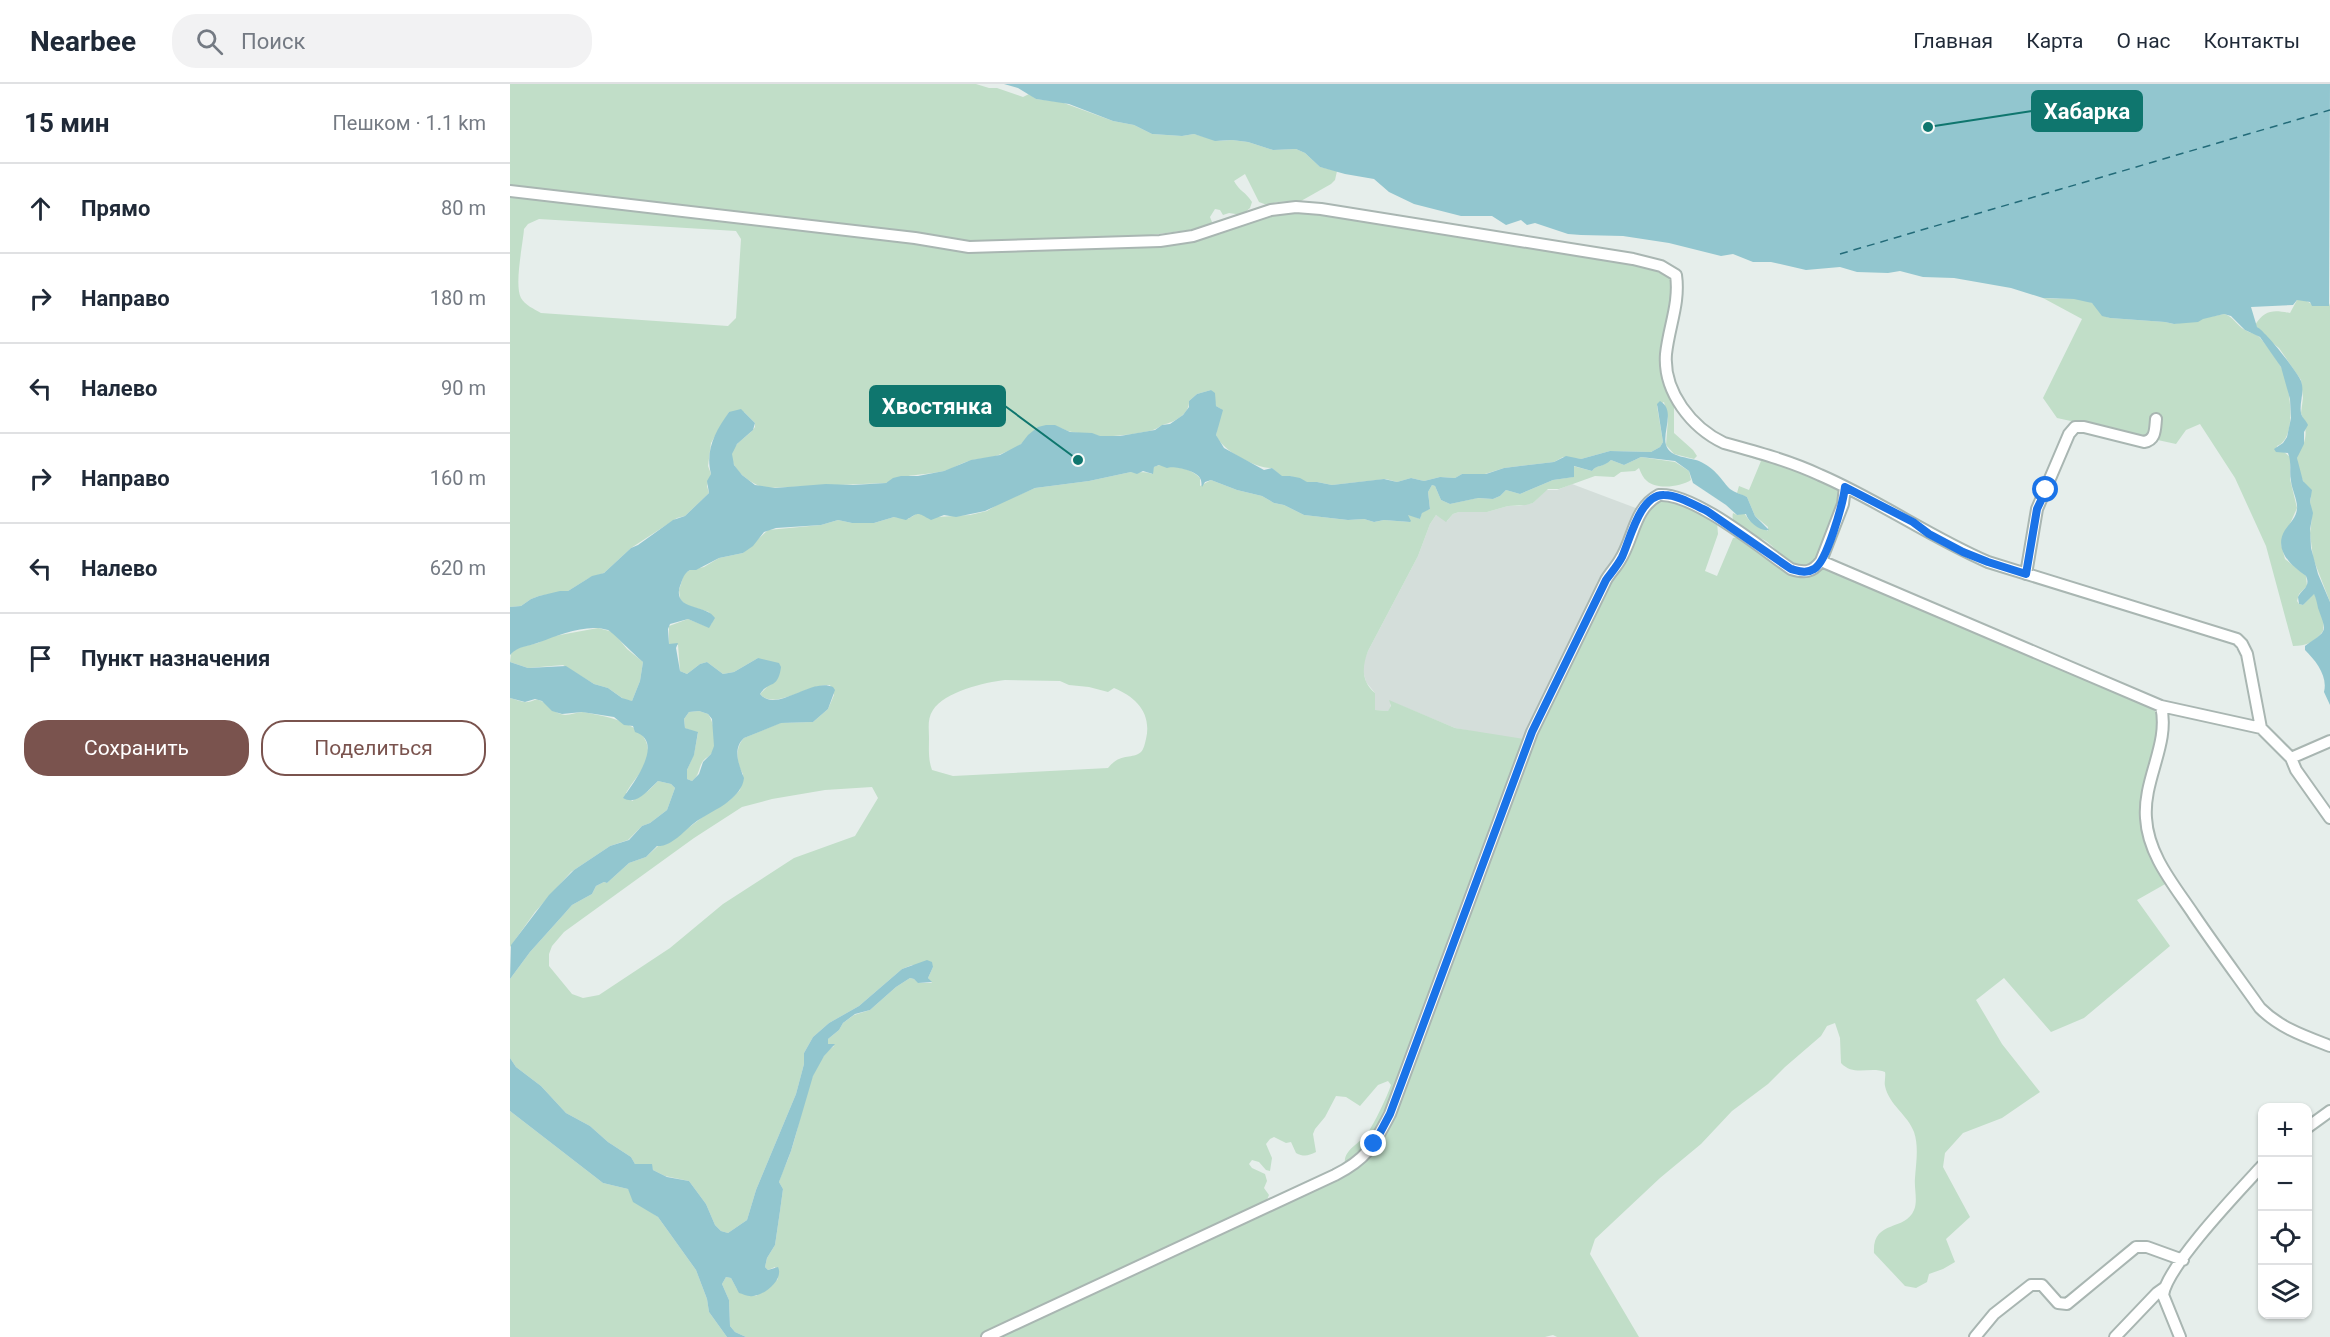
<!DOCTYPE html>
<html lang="ru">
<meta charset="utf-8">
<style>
body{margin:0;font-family:Roboto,sans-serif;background:#f2f2f3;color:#1f2937}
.controls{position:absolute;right:18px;bottom:18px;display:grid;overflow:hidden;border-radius:12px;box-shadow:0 2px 4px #0004}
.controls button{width:54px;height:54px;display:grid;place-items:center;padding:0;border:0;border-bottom:2px solid #e0e1e3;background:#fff;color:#1f2937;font:30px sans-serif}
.stop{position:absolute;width:18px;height:18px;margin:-14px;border:4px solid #1a73e8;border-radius:50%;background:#fff}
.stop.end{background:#1a73e8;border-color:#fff;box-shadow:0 2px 6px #0008}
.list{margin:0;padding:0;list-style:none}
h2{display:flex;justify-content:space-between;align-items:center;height:78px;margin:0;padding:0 24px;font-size:26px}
h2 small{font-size:20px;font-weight:400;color:#747a83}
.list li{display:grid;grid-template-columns:39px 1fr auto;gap:18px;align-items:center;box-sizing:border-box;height:90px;padding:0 24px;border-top:2px solid #e0e1e3}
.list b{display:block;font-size:22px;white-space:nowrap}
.list em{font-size:20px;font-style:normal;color:#747a83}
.actions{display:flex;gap:12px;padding:18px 24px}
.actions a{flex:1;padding:14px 0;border:2px solid #7a534e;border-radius:24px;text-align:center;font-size:21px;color:#7a534e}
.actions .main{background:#7a534e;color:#fff}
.icon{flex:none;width:33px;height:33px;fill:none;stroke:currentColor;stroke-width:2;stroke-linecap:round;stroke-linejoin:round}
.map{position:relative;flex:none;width:1820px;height:1253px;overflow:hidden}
header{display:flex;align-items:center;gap:36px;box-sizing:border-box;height:84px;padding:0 30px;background:#fff;border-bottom:2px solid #e0e1e3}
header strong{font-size:28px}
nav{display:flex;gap:33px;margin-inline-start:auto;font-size:21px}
.search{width:420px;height:54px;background:#f2f2f3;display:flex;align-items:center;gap:15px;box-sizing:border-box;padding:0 21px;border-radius:24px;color:#747a83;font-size:22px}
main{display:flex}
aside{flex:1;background:#fff}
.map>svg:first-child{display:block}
</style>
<header>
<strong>Nearbee</strong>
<div class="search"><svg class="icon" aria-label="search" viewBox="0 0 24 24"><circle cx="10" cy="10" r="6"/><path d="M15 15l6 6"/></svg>Поиск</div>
<nav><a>Главная</a><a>Карта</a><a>О нас</a><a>Контакты</a></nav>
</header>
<main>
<aside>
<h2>15 мин<small>Пешком · 1.1 km</small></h2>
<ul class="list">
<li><svg class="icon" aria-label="ahead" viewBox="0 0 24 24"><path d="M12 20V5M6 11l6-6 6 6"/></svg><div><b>Прямо</b></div><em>80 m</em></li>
<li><svg class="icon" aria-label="right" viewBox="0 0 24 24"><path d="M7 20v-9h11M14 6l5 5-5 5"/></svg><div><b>Направо</b></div><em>180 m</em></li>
<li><svg class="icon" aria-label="left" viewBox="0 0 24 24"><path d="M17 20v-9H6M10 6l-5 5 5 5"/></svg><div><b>Налево</b></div><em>90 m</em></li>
<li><svg class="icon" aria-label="right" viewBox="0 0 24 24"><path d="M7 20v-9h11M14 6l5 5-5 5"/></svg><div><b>Направо</b></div><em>160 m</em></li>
<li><svg class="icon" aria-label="left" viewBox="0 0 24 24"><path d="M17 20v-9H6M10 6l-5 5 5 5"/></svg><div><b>Налево</b></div><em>620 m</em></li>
<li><svg class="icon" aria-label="arrive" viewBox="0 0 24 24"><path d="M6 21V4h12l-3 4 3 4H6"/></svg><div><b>Пункт назначения</b></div></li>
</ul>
<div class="actions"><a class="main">Сохранить</a><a>Поделиться</a></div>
</aside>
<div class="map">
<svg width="1820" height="1253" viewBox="0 0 1820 1253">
<rect width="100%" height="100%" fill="#e6eeeb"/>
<path fill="#d4deda" d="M1062 400 1131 426 1016 658 945 644 880 617 881 625 878 627 865 626V609L856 598 852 582 858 567 908 472 920 440 926 431 937 437 943 430 949 428H977L998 422H1009L1023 419 1036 406H1047Z"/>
<path fill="#c1dec8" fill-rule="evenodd" d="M0 0H466L479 4H487L513 13 519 10 526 15 551 18 603 37 624 41 642 50 672 52 684 50 709 57 722 56 738 58 763 66 786 65 795 69 810 83 827 87 825 96 821 100 791 117 767 118 757 121 749 118 735 90 724 97C729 107 736 108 742 118L740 124 732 131 719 129 713 131 710 126 705 125 700 133 702 138 701 143 626 153 484 160 390 151 360 143 0 106Z
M0 110 459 165 650 159 736 135 786 125 1150 183 1163 194 1166 209 1155 257 1164 318V349L1183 366 1187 372 1184 375 1164 370 1156 361 1158 335 1154 318 1147 322 1153 358 1150 363 1141 368 1100 367 1071 375 1053 373 1044 378 994 384 975 390H952L945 394 930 393 914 397 901 394 887 398 876 395 822 401 807 398H796L780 392H771L762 384C747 385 711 366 706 351L711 325 706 322 701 306 687 310 679 317C680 329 665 338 655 340 651 341 647 345 643 346 634 349 596 354 589 352 579 349 571 350 562 348 551 346 547 340 536 342 523 344 520 353 511 360 505 365 497 367 491 370 481 375 469 374 459 377 450 379 443 385 434 387 413 392 395 389 376 399L256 404C241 401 214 382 224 364 229 356 240 351 245 343V339L234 328H219L201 359 198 382 201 390 197 402 199 409 175 432 167 434 121 464 94 489 79 494 58 507 29 512 21 515 11 522 0 523ZM29 135 226 147 231 155 226 234 218 242 31 229C24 225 15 221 11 214 4 201 13 160 14 145L18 140Z
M1533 214C1549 216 1568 212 1582 219 1591 223 1586 230 1600 234L1655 238 1664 240 1714 230C1724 233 1726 241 1735 246 1741 250 1747 249 1751 255 1757 262 1769 278 1772 285 1780 302 1788 354 1767 362L1766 368H1774L1780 373V395L1787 424 1771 460 1775 475 1796 492 1797 502 1789 510 1787 517 1789 520 1793 521 1804 509 1814 533 1813 547C1805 558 1796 562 1783 562L1756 462 1725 394 1690 340 1676 346 1666 360 1547 334 1533 314 1572 235Z
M1787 216H1795L1805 222H1819L1820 219V518L1803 474 1800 449 1802 433 1800 418 1801 414C1796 401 1787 389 1787 374 1788 368 1791 365 1793 361 1798 350 1795 339 1791 329L1793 314 1791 296 1769 264 1761 258 1745 241C1755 225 1764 226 1780 229Z
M1232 367 1324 400 1329 406 1331 415 1306 476 1296 484C1292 483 1285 483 1282 481 1271 475 1264 460 1252 455 1242 450 1219 444 1223 429L1227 431 1234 429 1239 436 1258 447V443L1245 432 1237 413 1227 409 1229 402 1239 406 1251 377 1233 371Z
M1131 373 1165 378 1179 387 1181 396C1170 403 1147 406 1137 397 1133 394 1131 389 1129 384L1125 387 1111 388 1104 393 1085 392 1049 405H1038L1023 419 1016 421 998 422 977 428H949L943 430 936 438 926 431 920 440 908 472 858 567C852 583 851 597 865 609V626L878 627 881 622 879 616 945 644 1014 655 1025 647 1135 429C1138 425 1141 420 1145 418 1164 407 1191 429 1207 438L1208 450 1195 487 1207 492 1223 454 1228 453C1243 464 1276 493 1293 493 1303 493 1308 483 1319 484L1638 621 1647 629 1649 637 1633 726 1657 799 1627 816 1660 862 1574 934 1541 948 1494 894 1466 916 1492 960 1530 1008 1492 1034 1453 1049 1435 1069 1433 1083 1460 1133 1436 1155 1445 1178 1433 1185 1419 1190 1417 1198 1406 1204 1395 1202 1364 1169C1362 1135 1395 1148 1404 1126 1408 1117 1404 1104 1405 1094 1406 1079 1409 1063 1404 1048 1398 1031 1379 1021 1375 1002 1374 997 1376 993 1375 988 1360 982 1344 993 1331 979L1330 954 1325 939 1317 942 1311 952 1275 983 1258 1000 1222 1027 1191 1060 1150 1094 1085 1155 1080 1170 1129 1253H1047L1043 1251 1035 1253H236L225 1248 220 1242 219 1216 212 1200 216 1193 221 1194 227 1205 246 1212 268 1195 265 1183 258 1186 255 1183 257 1174 265 1161 270 1127 273 1105 269 1098C272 1087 278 1077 281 1067 292 1037 297 980 324 962L318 960V955L329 946 333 939 344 931 360 926 386 903 400 894 404 895 409 899H422L418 894 423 883 402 881 392 885 349 922 319 939 303 953 294 969V980L286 1010 246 1106 237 1136 218 1149 211 1147 205 1141 196 1120 179 1097 155 1092 143 1086 141 1080H125L121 1073 98 1058 80 1042 56 1029 31 1002 6 983 0 974V895L20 868 55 829 62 821 82 810 86 802 94 798 97 799 119 779 136 773 148 762 157 760 202 726 219 717 230 706 233 690C226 680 225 663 234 654L270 639 303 638 318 625 324 611 320 601C299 599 264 627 250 610L257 603 248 574 224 588 213 590 197 578 190 580 177 590 170 587 168 561 159 560V542L178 535 198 543 202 539 199 528 176 521 170 515 169 506 174 490 180 486 194 483 209 474 233 469 258 446 311 441 328 436 342 439H364L384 433 398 435 408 429 427 433 460 431 477 427 490 419 525 404 579 397 621 388C629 389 634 387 642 390L644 383C655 377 681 384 690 394V402L701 396 727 406 752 412 764 419 774 421 794 431 838 436 854 435 864 438 874 436 900 438 897 433 899 430 910 435 912 428 920 425 918 408 922 401 925 402 931 416 940 420 967 414 983 415 990 412 996 406 1010 410 1043 396 1063 393V382L1082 387C1087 380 1092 384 1101 376L1114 381ZM495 596 550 597 559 601 579 603 598 608 604 604C626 613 642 629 636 655 635 659 634 665 631 668 621 676 611 668 598 684L443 692 422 686C418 675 419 665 419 654 419 645 417 635 423 626 434 608 475 598 495 596ZM362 703 368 714 345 752 284 774 213 820 160 864 89 911 73 914 62 910 39 882V870L42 862 54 848 184 754 232 723 262 715 315 706ZM878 997 881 1001C876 1015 865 1038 857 1050 849 1060 833 1066 835 1080L756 1118 759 1111 754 1104 757 1097 755 1090 742 1084 739 1080 742 1076 749 1078 756 1086 760 1087 762 1074 756 1060 760 1055 764 1053 776 1059 781 1058 786 1069C794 1073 798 1072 806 1068L803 1050 805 1045 815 1033 826 1012 836 1013 850 1022 868 1001Z
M88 544 103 548 117 565 133 578 130 597 122 617 115 616 98 604 84 600 53 581 18 584 0 578 1 570 6 564 28 559 39 553Z
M0 614C5 615 13 619 18 618 24 617 25 614 31 617 41 621 42 629 55 631 61 631 67 628 73 628 94 632 140 639 138 669 137 684 123 696 116 709L122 717 138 707 148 697 161 700 165 704 157 726 140 739 132 742 118 756 100 762 61 788 25 828 0 863Z
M189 627 198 630C204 638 207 657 203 667 201 672 196 673 193 677 188 684 190 691 182 697L177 695V686L184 670 188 649 175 644 174 635 179 628Z
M0 1027 93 1099 118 1105 132 1122 148 1133 186 1186 197 1215 199 1228 217 1253H0Z"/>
<path fill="#92c6cf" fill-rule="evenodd" d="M494 0H1820L1819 222H1802L1800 218 1787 216 1783 221 1741 223 1747 243C1755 247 1787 287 1791 297 1795 308 1789 319 1791 329 1792 334 1796 336 1798 341L1794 348V360L1787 374 1793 397 1802 406 1800 418 1803 429 1800 445 1801 464 1808 490 1820 518V621L1814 608C1818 592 1806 577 1795 566V562C1818 546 1817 549 1808 524 1807 519 1806 514 1804 510L1793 521 1789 520 1788 513C1792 505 1801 503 1796 492 1781 482 1763 465 1775 446 1780 439 1786 434 1787 425 1788 417 1782 406 1781 397 1779 388 1782 379 1778 369L1766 368 1764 365 1773 359 1777 353 1781 334 1780 315 1771 283 1750 253 1735 246 1721 232 1714 230 1693 235 1688 238 1664 240 1655 238 1600 234 1592 232 1582 219 1564 215 1533 214 1501 204 1444 194 1413 193 1390 187 1378 189 1347 188 1330 183 1296 186 1261 178H1243L1223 170 1211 172 1159 159 1113 152 1071 151 1058 150 1025 139 1017 141 1011 136 996 141 982 132H951L904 120 879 108 864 95 835 90 810 83 795 69 786 65 763 66 738 58 722 56 705 57 684 50 672 52 642 50 624 41 603 37 559 20 526 15 508 4Z
M701 306 705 309 706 322 713 326 706 351 714 364 754 386 762 384 772 392H780L790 394 797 398H807L822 401 874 395 887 398 901 394 914 397 930 393 945 394 952 390H976L994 384 1044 378 1056 372 1071 375 1100 367 1141 368 1150 363 1153 358 1147 320 1150 317C1166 326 1152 348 1156 361 1160 374 1179 373 1189 377 1206 385 1208 392 1220 405 1225 409 1232 410 1237 413L1245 432 1259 446C1251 448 1238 438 1236 430L1227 431 1216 421 1183 399 1179 387 1165 377 1131 373 1114 381 1101 376C1093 384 1087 380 1082 387L1064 382V393L1043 396 1010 410 996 406 990 412 983 415 968 414 940 420 931 416 925 402 922 401 918 408 920 425 912 429 910 435 898 431 901 437 900 438 874 436 864 438 854 435 838 436 794 431 774 421 764 419 752 412 727 406 701 396 695 398 692 403C691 400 692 397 690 394 687 387 663 381 657 384L649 381 644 383 643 390 633 387 627 390 621 388 579 397 525 404 475 427 446 433 434 431 421 436C406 428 410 428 396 436L384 433 364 439H342L328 436 311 441 266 444 254 448 243 462 233 469 209 474 186 486H180C173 490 173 495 170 502 162 527 197 520 205 534L199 544 178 535 160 540 158 545 159 560 168 559 166 564 170 587 177 590 190 580 197 578 213 590 224 588 248 574 269 579 271 583C268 606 259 596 250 610 266 630 301 593 323 603L325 606 318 625 303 638 271 639 234 654C222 665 229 681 234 694 233 704 226 711 219 717 208 726 194 731 183 740 173 748 161 763 147 762L136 773 119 779 97 799 94 798 86 802 82 810 62 821 55 829 20 868 0 895 1 861 39 811 64 786 100 762 119 756 132 742 140 739 157 726 165 704 161 700 148 697C138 706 127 722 113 714 122 701 156 658 125 648L123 642 114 641 104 633 72 628 52 630 42 627 32 617 25 615 15 618 0 614V578L18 584 56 582 84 600 98 604 112 614 122 617 130 597 133 578C128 574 101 547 98 546 78 539 48 551 30 558 18 563 9 561 0 571V523L11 522 21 515 29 512 50 507H58L82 492 94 489 121 464 128 461 163 436 175 432 199 409 197 397 201 390C195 366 205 348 219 328L231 325 245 339 243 346 227 360 222 370 224 381 232 391 245 401 265 404 316 400 343 401 376 399 383 394 391 392H408L434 387 461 376 490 371 511 360 518 351 528 343 536 341H545L560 348 582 349 590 352H610L645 346 652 341 660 340 673 331 679 323V317L687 310ZM189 627 198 630 202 635 204 662 201 670 193 678 189 690 182 697 177 695V686L184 671 188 648 175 644 174 635 179 628Z
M417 876 422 878 423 883 418 894 422 898 408 899 404 895 400 894 386 903 360 926 345 930 333 939 329 946 318 955V960H325L314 972 303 992 281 1067 269 1098 273 1105 270 1127 265 1161 257 1174 255 1183 258 1186 268 1183C274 1195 255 1211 243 1212 238 1213 233 1210 229 1209L221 1194 216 1193 212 1200 219 1216 220 1242 225 1248 236 1253H217L199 1228 197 1215 186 1186 148 1133 123 1118 118 1105 93 1099 0 1027V974L6 983 31 1002 56 1029 80 1042 98 1058 121 1073 125 1080H142L143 1086 157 1093 179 1097 196 1120 205 1141 211 1147 218 1149 237 1136 246 1106 286 1010 294 980V969L303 953 319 939 349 922 392 885Z"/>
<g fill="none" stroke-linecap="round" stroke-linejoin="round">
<path stroke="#236b79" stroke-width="1.5" stroke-dasharray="8 6" stroke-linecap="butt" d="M1330 170 1820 26"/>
<g stroke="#a9b6b2" stroke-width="14">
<path id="minor" d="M0 107 405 154 459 163 650 157 683 152 761 126 786 123 811 125 1123 175 1151 182 1166 191C1170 219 1159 242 1156 270 1153 308 1182 344 1214 359 1247 368 1280 377 1310 391 1368 416 1420 453 1478 478L1727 555 1732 560 1737 570 1751 644
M1311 477 1333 420 1335 403
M1516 490 1527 425 1559 350 1565 343H1574L1634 358C1646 356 1645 345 1646 335
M1651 622C1660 660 1633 695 1636 734 1638 771 1664 801 1684 831 1705 862 1728 893 1750 924 1770 944 1794 952 1820 962
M1781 674 1820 657
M1798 1043 1820 1027
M477 1253 825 1091C857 1075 864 1061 880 1030L1022 648 1096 496C1100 489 1106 483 1110 476 1124 454 1124 424 1149 411 1183 408 1252 465 1281 485 1294 489 1302 489 1311 477L1651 622 1751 644 1781 674 1786 686 1820 734
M1465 1253 1484 1230 1521 1201H1532L1548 1219 1557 1220 1626 1163H1637L1673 1176
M1605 1253 1647 1209 1654 1204
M1670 1253 1653 1211C1657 1182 1730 1106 1752 1082"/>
</g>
<use href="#minor" stroke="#fff" stroke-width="10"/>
</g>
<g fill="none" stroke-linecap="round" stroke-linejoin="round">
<path stroke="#1a73e8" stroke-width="8" d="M864 1060 880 1030 1022 648 1096 496C1101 489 1108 481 1112 473 1120 456 1130 410 1154 411 1168 411 1184 421 1197 427L1281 485C1289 487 1296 490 1304 485 1317 478 1333 419 1335 403L1403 438 1419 450 1453 468 1478 478 1516 490 1527 425 1536 406"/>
</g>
<path fill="none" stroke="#0f766e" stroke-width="2" d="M1418 43L1522 27M568 376L495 322"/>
<g fill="#0f766e" stroke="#f7fbf9" stroke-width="2">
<circle cx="1418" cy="43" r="6"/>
<circle cx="568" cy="376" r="6"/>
</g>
<g fill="#0f766e" stroke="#0f766e" stroke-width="2">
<rect x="1522" y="7" width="110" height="40" rx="6"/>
<rect x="360" y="302" width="135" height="40" rx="6"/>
</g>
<g font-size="22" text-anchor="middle" font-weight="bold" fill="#fff">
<text x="1577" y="35">Хабарка</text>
<text x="427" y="330">Хвостянка</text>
</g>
</svg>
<div class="controls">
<button>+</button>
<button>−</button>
<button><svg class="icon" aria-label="locate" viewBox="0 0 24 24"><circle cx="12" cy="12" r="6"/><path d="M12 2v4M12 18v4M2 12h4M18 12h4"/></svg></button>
<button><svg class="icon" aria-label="layers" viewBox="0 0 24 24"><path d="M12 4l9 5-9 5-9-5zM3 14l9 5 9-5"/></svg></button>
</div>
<div class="stop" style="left:1536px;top:406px"></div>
<div class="stop end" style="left:864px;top:1060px"></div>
</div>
</main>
